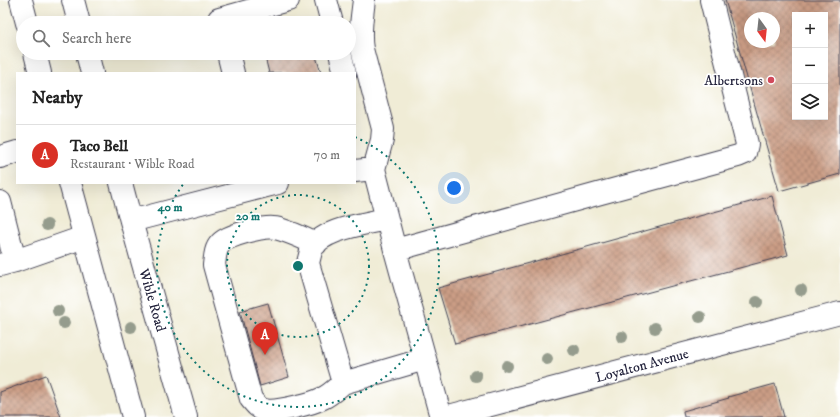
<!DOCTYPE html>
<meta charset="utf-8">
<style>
body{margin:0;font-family:"IM FELL DW Pica",serif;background:#f2f2f2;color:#222}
.controls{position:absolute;right:12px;top:12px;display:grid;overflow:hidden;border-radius:0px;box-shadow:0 4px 16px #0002}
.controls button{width:36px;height:36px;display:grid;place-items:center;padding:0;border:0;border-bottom:1px solid #e0e0e0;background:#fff;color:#222;font:20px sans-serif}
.compass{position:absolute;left:744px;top:12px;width:36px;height:36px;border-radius:50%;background:#fff;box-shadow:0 4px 16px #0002;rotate:165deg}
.you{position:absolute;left:454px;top:188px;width:14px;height:14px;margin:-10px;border:3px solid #fff;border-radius:50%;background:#1a73e8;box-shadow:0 0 0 6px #1a73e833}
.badge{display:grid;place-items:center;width:26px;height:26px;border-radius:50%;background:#d93025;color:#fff;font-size:13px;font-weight:700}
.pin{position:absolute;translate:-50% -33px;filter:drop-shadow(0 1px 2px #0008)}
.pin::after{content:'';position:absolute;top:21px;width:14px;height:12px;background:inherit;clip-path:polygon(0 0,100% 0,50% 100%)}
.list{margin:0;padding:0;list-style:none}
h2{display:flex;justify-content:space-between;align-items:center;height:52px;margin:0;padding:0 16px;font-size:17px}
h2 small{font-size:13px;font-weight:400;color:#767676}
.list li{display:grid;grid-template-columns:26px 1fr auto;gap:12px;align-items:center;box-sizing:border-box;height:60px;padding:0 16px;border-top:1px solid #e0e0e0}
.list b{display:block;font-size:15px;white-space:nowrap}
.list p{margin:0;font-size:13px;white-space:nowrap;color:#767676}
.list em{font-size:13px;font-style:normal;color:#767676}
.icon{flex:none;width:22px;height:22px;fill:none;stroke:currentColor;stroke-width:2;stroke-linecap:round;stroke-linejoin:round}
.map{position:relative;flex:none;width:840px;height:417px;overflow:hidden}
.search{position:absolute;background:#fff;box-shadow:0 4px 16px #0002;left:16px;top:16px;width:340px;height:44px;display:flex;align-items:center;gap:10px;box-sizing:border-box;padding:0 14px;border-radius:22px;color:#767676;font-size:15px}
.panel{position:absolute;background:#fff;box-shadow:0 4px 16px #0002;left:16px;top:72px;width:340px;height:112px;border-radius:0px}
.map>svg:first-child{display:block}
</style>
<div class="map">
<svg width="840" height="417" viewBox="0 0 840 417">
<defs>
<pattern id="building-cross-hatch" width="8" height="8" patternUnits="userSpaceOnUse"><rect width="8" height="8" fill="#cb9d85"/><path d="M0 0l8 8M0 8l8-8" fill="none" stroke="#a4806e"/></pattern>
</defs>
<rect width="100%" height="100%" fill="#fff"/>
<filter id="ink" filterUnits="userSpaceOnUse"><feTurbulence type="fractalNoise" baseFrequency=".025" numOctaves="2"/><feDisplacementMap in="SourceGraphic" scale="8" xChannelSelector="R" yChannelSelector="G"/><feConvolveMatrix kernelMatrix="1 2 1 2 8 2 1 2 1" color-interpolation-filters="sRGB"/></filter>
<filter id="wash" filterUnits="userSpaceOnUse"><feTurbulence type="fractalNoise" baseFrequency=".012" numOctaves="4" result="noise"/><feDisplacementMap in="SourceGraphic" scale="16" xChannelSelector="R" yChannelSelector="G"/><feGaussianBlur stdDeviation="0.9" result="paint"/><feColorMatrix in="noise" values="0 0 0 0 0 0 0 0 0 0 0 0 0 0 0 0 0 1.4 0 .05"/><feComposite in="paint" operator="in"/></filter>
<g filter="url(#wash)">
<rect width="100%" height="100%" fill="#f0ecd6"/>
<g id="blocks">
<path fill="url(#building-cross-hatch)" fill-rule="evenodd" d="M725 0H840V174L779 191ZM795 15H825V117H795ZM750 18H774V42H750Z
M264 53H315L321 73H269Z
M772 196 788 255 455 344 438 288Z
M268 303 289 377 260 386 240 311Z
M46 375 61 417H0V392Z
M775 384 784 417H684L683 411 729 398 728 397Z"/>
</g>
</g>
<g filter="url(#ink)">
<use href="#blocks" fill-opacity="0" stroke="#414052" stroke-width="1"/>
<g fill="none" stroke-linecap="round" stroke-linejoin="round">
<g stroke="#414052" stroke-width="24">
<path id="minor" d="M21 0 27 23
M73 0 79 23
M326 0 332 23
M364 0C362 17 359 33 362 49L383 129 382 140 374 169
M220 23 219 19 288 0
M35 53 40 73
M87 53 92 73
M228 53 233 73
M340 53 345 73
M0 157 17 152
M355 171 374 169 395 250 601 193 738 156 745 153 747 144 711 0
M70 183 133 417
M121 183 131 221 186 417
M0 202 15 261
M386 219C366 224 319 229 311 251 310 255 309 259 308 263L343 383 425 359
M131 221 278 183
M316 244C303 238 289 231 275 228 264 226 227 235 220 244 215 249 215 258 214 265L251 399C255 404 259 409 265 410 275 413 314 403 323 398 330 395 337 388 343 383
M395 250 441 417
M0 265 15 261 84 237
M445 417 840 313"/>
</g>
<use href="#minor" stroke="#fff" stroke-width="22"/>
</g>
<g fill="#959c8d">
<circle cx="47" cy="225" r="6"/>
<circle cx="801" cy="290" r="6"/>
<circle cx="757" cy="302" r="6"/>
<circle cx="58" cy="311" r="6"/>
<circle cx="700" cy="317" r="6"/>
<circle cx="64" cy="323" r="6"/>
<circle cx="131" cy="327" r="6"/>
<circle cx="655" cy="328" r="6"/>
<circle cx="622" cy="337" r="6"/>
<circle cx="574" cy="350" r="6"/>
<circle cx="547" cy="359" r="6"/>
<circle cx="507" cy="366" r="6"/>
<circle cx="476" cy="376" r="6"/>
</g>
</g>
<g fill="none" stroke="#0f766e" stroke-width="2" stroke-dasharray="2 4">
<circle cx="298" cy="266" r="71"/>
<path d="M355 137A141 141 0 1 1 184 183"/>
</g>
<circle fill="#d1495b" stroke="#fff" stroke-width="1.5" cx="771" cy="80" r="4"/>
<g text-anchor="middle" stroke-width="3.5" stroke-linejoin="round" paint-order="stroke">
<g font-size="14" fill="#22223b" stroke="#fff" text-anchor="end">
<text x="763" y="85">Albertsons</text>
</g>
<g font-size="14" fill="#22223b" stroke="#fff">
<text transform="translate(153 300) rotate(74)" y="5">Wible Road</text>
<text transform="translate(642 365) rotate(-15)" y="5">Loyalton Avenue</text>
</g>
</g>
<circle cx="298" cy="266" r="6" fill="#0f766e" stroke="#fff" stroke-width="2"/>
<g font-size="12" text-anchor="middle" font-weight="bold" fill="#0f766e" stroke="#fff" stroke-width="3.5" stroke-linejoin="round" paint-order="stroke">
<text x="170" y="211">40 m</text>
<text x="248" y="220">20 m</text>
</g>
</svg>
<div class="controls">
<button>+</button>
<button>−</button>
<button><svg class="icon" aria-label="layers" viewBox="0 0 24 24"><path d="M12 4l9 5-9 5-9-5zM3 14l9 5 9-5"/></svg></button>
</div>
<svg class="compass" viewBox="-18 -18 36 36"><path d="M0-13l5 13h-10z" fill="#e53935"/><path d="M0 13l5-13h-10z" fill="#767676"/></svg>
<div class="you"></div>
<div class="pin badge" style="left:265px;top:355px">A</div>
<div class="search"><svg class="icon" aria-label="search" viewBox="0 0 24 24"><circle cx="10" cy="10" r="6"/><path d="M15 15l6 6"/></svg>Search here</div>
<section class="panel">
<h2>Nearby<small></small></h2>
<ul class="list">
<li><span class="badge">A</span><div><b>Taco Bell</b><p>Restaurant · Wible Road</p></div><em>70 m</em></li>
</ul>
</section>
</div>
